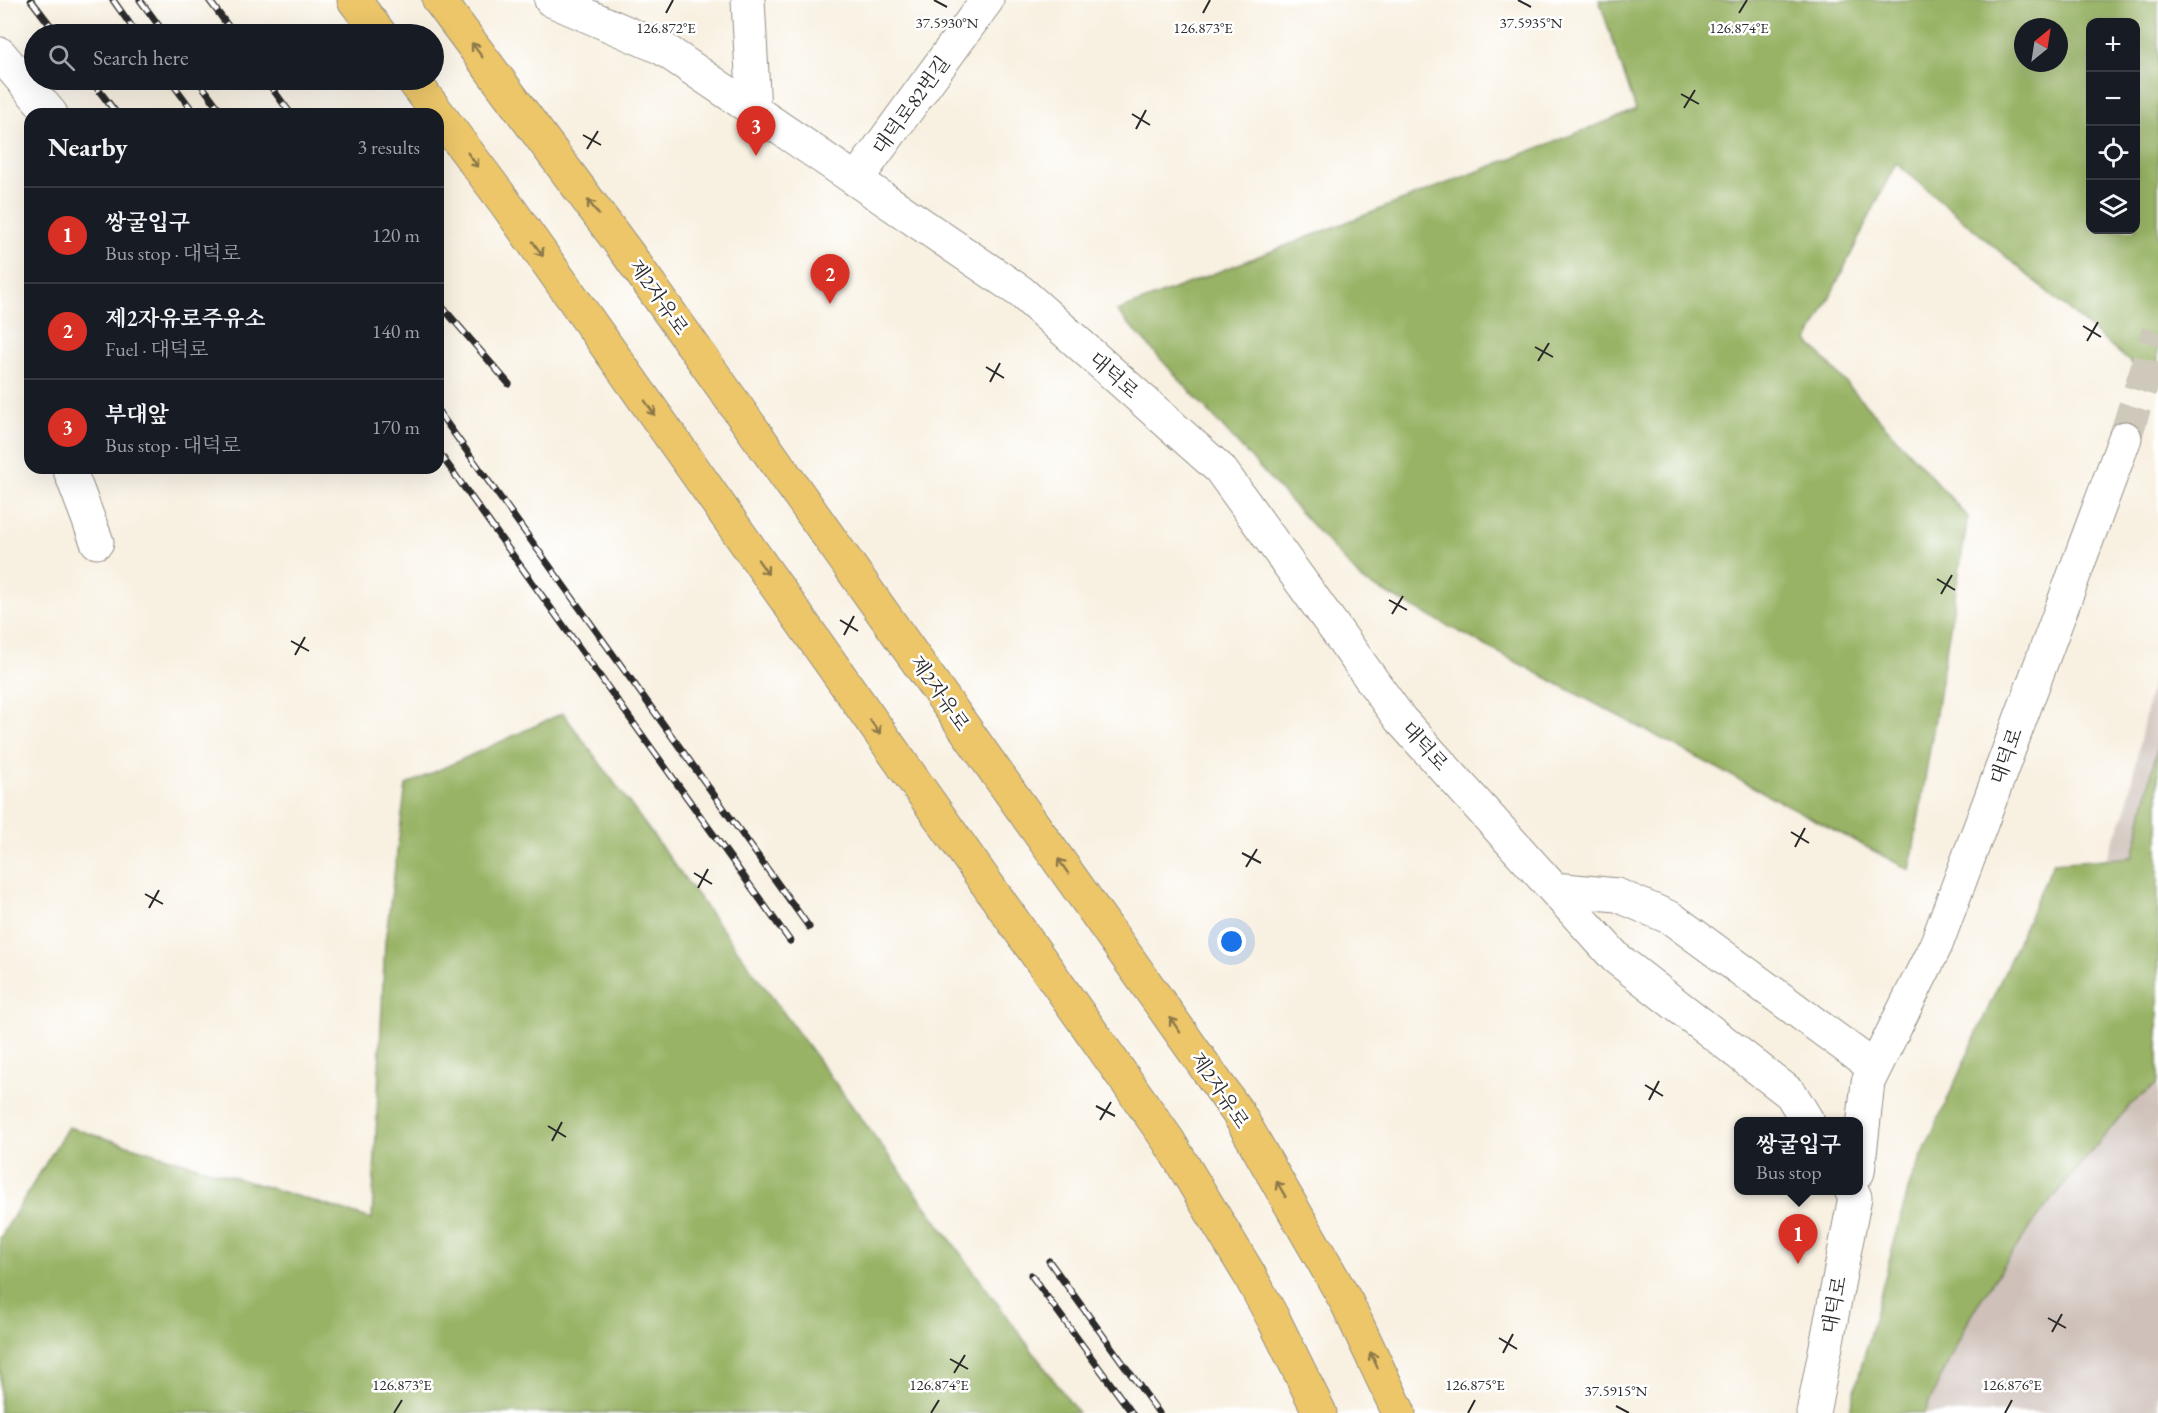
<!DOCTYPE html>
<meta charset="utf-8">
<style>
body{margin:0;font-family:"EB Garamond","Noto Serif KR",serif;background:#20242c;color:#f1f3f6}
.controls{position:absolute;right:18px;top:18px;display:grid;overflow:hidden;border-radius:12px;box-shadow:0 6px 24px #0002}
.controls button{width:54px;height:54px;display:grid;place-items:center;padding:0;border:0;border-bottom:2px solid #363941;background:#171b24;color:#f1f3f6;font:30px sans-serif}
.compass{position:absolute;left:2014px;top:18px;width:54px;height:54px;border-radius:50%;background:#171b24;box-shadow:0 6px 24px #0002;rotate:30deg}
.you{position:absolute;left:1232px;top:942px;width:21px;height:21px;margin:-15px;border:4px solid #fff;border-radius:50%;background:#1a73e8;box-shadow:0 0 0 9px #1a73e833}
.badge{display:grid;place-items:center;width:39px;height:39px;border-radius:50%;background:#d93025;color:#fff;font-size:20px;font-weight:700}
.pin{position:absolute;translate:-50% -50px;filter:drop-shadow(0 2px 3px #0008)}
.pin::after{content:'';position:absolute;top:32px;width:21px;height:18px;background:inherit;clip-path:polygon(0 0,100% 0,50% 100%)}
.popup{position:absolute;left:1734px;top:1117px;width:129px;height:78px;box-sizing:border-box;display:grid;place-content:center;border-radius:12px;background:#171b24;filter:drop-shadow(0 2px 4px #0005);font-size:20px;white-space:nowrap;color:#9ea1a6}
.popup b{font-size:22px;color:#f1f3f6}
.popup::after{content:'';position:absolute;left:50%;top:100%;margin-left:-12px;border:12px solid transparent;border-top-color:#171b24}
.list{margin:0;padding:0;list-style:none}
h2{display:flex;justify-content:space-between;align-items:center;height:78px;margin:0;padding:0 24px;font-size:26px}
h2 small{font-size:20px;font-weight:400;color:#9ea1a6}
.list li{display:grid;grid-template-columns:39px 1fr auto;gap:18px;align-items:center;box-sizing:border-box;height:96px;padding:0 24px;border-top:2px solid #363941}
.list b{display:block;font-size:22px;white-space:nowrap}
.list p{margin:0;font-size:20px;white-space:nowrap;color:#9ea1a6}
.list em{font-size:20px;font-style:normal;color:#9ea1a6}
.icon{flex:none;width:33px;height:33px;fill:none;stroke:currentColor;stroke-width:2;stroke-linecap:round;stroke-linejoin:round}
.map{position:relative;flex:none;width:2158px;height:1413px;overflow:hidden}
.search{position:absolute;background:#171b24;box-shadow:0 6px 24px #0002;left:24px;top:24px;width:420px;height:66px;display:flex;align-items:center;gap:15px;box-sizing:border-box;padding:0 21px;border-radius:33px;color:#9ea1a6;font-size:22px}
.panel{position:absolute;background:#171b24;box-shadow:0 6px 24px #0002;left:24px;top:108px;width:420px;height:366px;border-radius:18px}
.map>svg:first-child{display:block}
</style>
<div class="map">
<svg width="2158" height="1413" viewBox="0 0 2158 1413">
<rect width="100%" height="100%" fill="#fff"/>
<filter id="ink" filterUnits="userSpaceOnUse"><feTurbulence type="fractalNoise" baseFrequency=".0167" numOctaves="2"/><feDisplacementMap in="SourceGraphic" scale="12" xChannelSelector="R" yChannelSelector="G"/><feConvolveMatrix kernelMatrix="1 2 1 2 8 2 1 2 1" color-interpolation-filters="sRGB"/></filter>
<filter id="wash" filterUnits="userSpaceOnUse"><feTurbulence type="fractalNoise" baseFrequency=".008" numOctaves="4" result="noise"/><feDisplacementMap in="SourceGraphic" scale="24" xChannelSelector="R" yChannelSelector="G"/><feGaussianBlur stdDeviation="1.35" result="paint"/><feColorMatrix in="noise" values="0 0 0 0 0 0 0 0 0 0 0 0 0 0 0 0 0 1.4 0 .05"/><feComposite in="paint" operator="in"/></filter>
<g filter="url(#wash)">
<rect width="100%" height="100%" fill="#f8f0e0"/>
<path fill="#cfc1ba" d="M2158 652V1413H1873L2125 813Z"/>
<path fill="#98b365" stroke="#626f48" stroke-width="1.5" fill-rule="evenodd" d="M1599 0H2158V386L1896 163 1808 341 1968 517 1910 870 1363 581 1117 311 1636 110ZM2090 22H2136V230H2090ZM2023 27H2059V63H2023Z
M563 713 1078 1413H0V1238L68 1127 372 1219 385 942 406 785Z
M2158 744V1083L2129 1106 2035 1220 1973 1311 1924 1413H1849L1910 1183 2053 863 2133 857Z"/>
</g>
<g filter="url(#ink)">
<g fill="none" stroke-linecap="round" stroke-linejoin="round">
<path stroke="#cfc9bc" stroke-width="33" stroke-dasharray="33 16" stroke-linecap="butt" d="M2125 438 2158 332"/>
<g stroke="#928e86" stroke-width="35">
<path id="minor" d="M551 0 662 48 1021 292 1220 469 1400 719 1616 958 1791 1094 1808 1122
M748 0 754 111
M0 54 51 114
M856 180 987 0
M69 468 97 542
M1554 889 1617 895 1671 918 1875 1068
M1858 1172 1868 1082 1936 945 2125 438
M1813 1413 1855 1197 1851 1190"/>
</g>
<g stroke="#928e86" stroke-width="35">
<path id="highway" d="M354 0 380 34
M439 0 628 254 1238 1113 1347 1303 1399 1413
M413 80 504 201 1168 1140 1249 1274 1274 1320 1320 1413"/>
</g>
<use href="#minor" stroke="#fff" stroke-width="33"/>
<use href="#highway" stroke="#ecc669" stroke-width="33"/>
<g stroke="#2b2b2b" stroke-width="7">
<path id="rail" d="M31 0 57 34
M113 0 137 34
M140 0 165 34
M209 0 234 34
M91 80 117 114
M170 80 195 114
M198 80 223 114
M266 80 291 114
M438 302 509 384
M438 411 809 927
M438 451 790 941
M1049 1261 1159 1413
M1031 1275 1132 1413"/>
</g>
<use href="#rail" stroke="#fff" stroke-width="4.5" stroke-dasharray="14" stroke-linecap="butt"/>
</g>
<defs><path id="oneway-shaft" d="M-6 0H5M1.5-3L5.5 0L1.5 3" fill="none" stroke-width="1.6" stroke-linecap="round" stroke-linejoin="round" transform="scale(1.5)"/></defs>
<g stroke="#8c784a">
<use href="#oneway-shaft" transform="translate(477 50) rotate(-127)"/>
<use href="#oneway-shaft" transform="translate(473 160) rotate(53)"/>
<use href="#oneway-shaft" transform="translate(593 207) rotate(-127)"/>
<use href="#oneway-shaft" transform="translate(538 249) rotate(55)"/>
<use href="#oneway-shaft" transform="translate(650 408) rotate(55)"/>
<use href="#oneway-shaft" transform="translate(763 567) rotate(55)"/>
<use href="#oneway-shaft" transform="translate(875 727) rotate(55)"/>
<use href="#oneway-shaft" transform="translate(1063 866) rotate(-125)"/>
<use href="#oneway-shaft" transform="translate(1175 1025) rotate(-125)"/>
<use href="#oneway-shaft" transform="translate(1281 1189) rotate(-120)"/>
<use href="#oneway-shaft" transform="translate(1374 1360) rotate(-115)"/>
</g>
</g>
<path fill="none" stroke="#2b2b2b" stroke-width="2" d="M934 0 947 7M1518 0 1531 7M666 13 673 0M1203 13 1210 0M1739 13 1747 0M1681 94 1699 104M1684 108 1695 90M1132 114 1150 125M1136 129 1146 110M583 135 601 145M587 149 598 131M2083 326 2101 337M2087 341 2098 322M1535 347 1553 357M1538 361 1549 343M986 367 1004 378M990 382 1000 363M1937 579 1955 590M1941 594 1952 575M1389 600 1407 610M1392 614 1403 596M840 620 858 631M844 635 854 616M291 641 309 651M295 655 305 637M1791 832 1809 843M1795 847 1805 828M1242 853 1261 863M1246 867 1257 849M694 873 712 884M698 888 708 869M145 894 163 904M149 908 159 890M1645 1085 1663 1096M1649 1100 1659 1081M1096 1106 1115 1116M1100 1120 1111 1102M548 1126 566 1137M552 1141 562 1122M2048 1318 2066 1328M2052 1332 2062 1314M1499 1338 1517 1349M1503 1353 1513 1334M950 1359 968 1369M954 1373 965 1355M1616 1406 1629 1413M394 1413 402 1400M931 1413 939 1400M1468 1413 1475 1400M2005 1413 2012 1400"/>
<g text-anchor="middle" stroke-width="5" stroke-linejoin="round" paint-order="stroke">
<g font-size="20" fill="#2b2b2b" stroke="#fff">
<text transform="translate(911 105) rotate(-54)" y="7">대덕로82번길</text>
<text transform="translate(659 297) rotate(55)" y="7">제2자유로</text>
<text transform="translate(1114 375) rotate(42)" y="7">대덕로</text>
<text transform="translate(940 693) rotate(55)" y="7">제2자유로</text>
<text transform="translate(1425 746) rotate(48)" y="7">대덕로</text>
<text transform="translate(2006 756) rotate(-70)" y="7">대덕로</text>
<text transform="translate(1220 1090) rotate(56)" y="7">제2자유로</text>
<text transform="translate(1834 1305) rotate(-79)" y="7">대덕로</text>
</g>
</g>
<g font-size="15" text-anchor="middle" fill="#2b2b2b" stroke="#fff" stroke-width="5" stroke-linejoin="round" paint-order="stroke">
<text x="947" y="28">37.5930°N</text>
<text x="1531" y="28">37.5935°N</text>
<text x="1203" y="33">126.873°E</text>
<text x="1739" y="33">126.874°E</text>
<text x="666" y="33">126.872°E</text>
<text x="402" y="1390">126.873°E</text>
<text x="939" y="1390">126.874°E</text>
<text x="1475" y="1390">126.875°E</text>
<text x="2012" y="1390">126.876°E</text>
<text x="1616" y="1396">37.5915°N</text>
</g>
</svg>
<div class="controls">
<button>+</button>
<button>−</button>
<button><svg class="icon" aria-label="locate" viewBox="0 0 24 24"><circle cx="12" cy="12" r="6"/><path d="M12 2v4M12 18v4M2 12h4M18 12h4"/></svg></button>
<button><svg class="icon" aria-label="layers" viewBox="0 0 24 24"><path d="M12 4l9 5-9 5-9-5zM3 14l9 5 9-5"/></svg></button>
</div>
<svg class="compass" viewBox="-18 -18 36 36"><path d="M0-13l5 13h-10z" fill="#e53935"/><path d="M0 13l5-13h-10z" fill="#9ea1a6"/></svg>
<div class="you"></div>
<div class="pin badge" style="left:1798px;top:1264px">1</div>
<div class="popup"><b>쌍굴입구</b>Bus stop</div>
<div class="pin badge" style="left:830px;top:304px">2</div>
<div class="pin badge" style="left:756px;top:156px">3</div>
<div class="search"><svg class="icon" aria-label="search" viewBox="0 0 24 24"><circle cx="10" cy="10" r="6"/><path d="M15 15l6 6"/></svg>Search here</div>
<section class="panel">
<h2>Nearby<small>3 results</small></h2>
<ul class="list">
<li><span class="badge">1</span><div><b>쌍굴입구</b><p>Bus stop · 대덕로</p></div><em>120 m</em></li>
<li><span class="badge">2</span><div><b>제2자유로주유소</b><p>Fuel · 대덕로</p></div><em>140 m</em></li>
<li><span class="badge">3</span><div><b>부대앞</b><p>Bus stop · 대덕로</p></div><em>170 m</em></li>
</ul>
</section>
</div>
